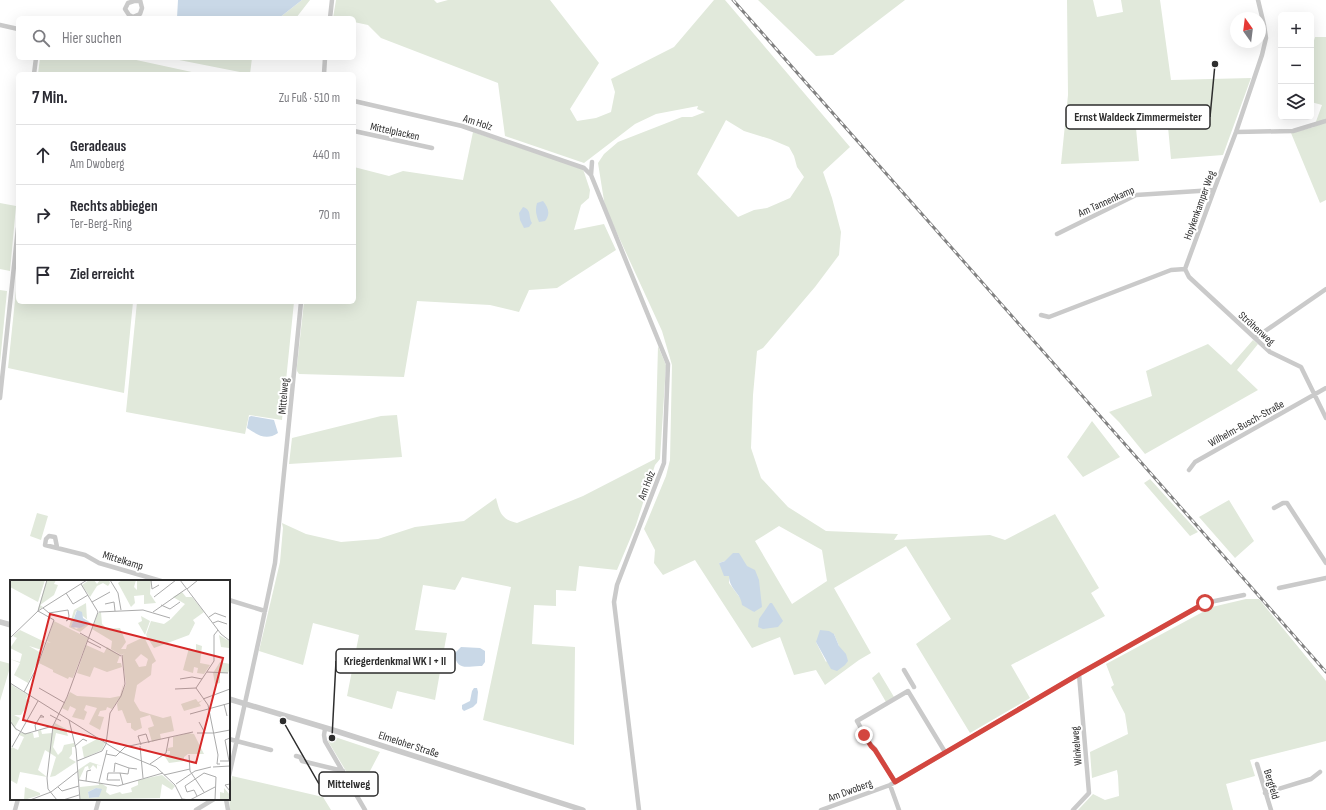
<!DOCTYPE html>
<html lang="de">
<meta charset="utf-8">
<style>
body{margin:0;font-family:"Sofia Sans Condensed",sans-serif;background:#f7f7f7;color:#2b2b33}
.controls{position:absolute;right:12px;top:12px;display:grid;overflow:hidden;border-radius:6px;box-shadow:0 4px 16px #0002}
.controls button{width:36px;height:36px;display:grid;place-items:center;padding:0;border:0;border-bottom:1px solid #e1e1e2;background:#fff;color:#2b2b33;font:20px sans-serif}
.compass{position:absolute;left:1230px;top:12px;width:36px;height:36px;border-radius:50%;background:#fff;box-shadow:0 4px 16px #0002;rotate:346deg}
.stop{position:absolute;width:12px;height:12px;margin:-9px;border:3px solid #d3463f;border-radius:50%;background:#fff}
.stop.end{background:#d3463f;border-color:#fff;box-shadow:0 1px 4px #0008}
.list{margin:0;padding:0;list-style:none}
h2{display:flex;justify-content:space-between;align-items:center;height:52px;margin:0;padding:0 16px;font-size:17px}
h2 small{font-size:13px;font-weight:400;color:#7c7c81}
.list li{display:grid;grid-template-columns:26px 1fr auto;gap:12px;align-items:center;box-sizing:border-box;height:60px;padding:0 16px;border-top:1px solid #e1e1e2}
.list b{display:block;font-size:15px;white-space:nowrap}
.list p{margin:0;font-size:13px;white-space:nowrap;color:#7c7c81}
.list em{font-size:13px;font-style:normal;color:#7c7c81}
.icon{flex:none;width:22px;height:22px;fill:none;stroke:currentColor;stroke-width:2;stroke-linecap:round;stroke-linejoin:round}
.map{position:relative;flex:none;width:1326px;height:810px;overflow:hidden}
.search{position:absolute;background:#fff;box-shadow:0 4px 16px #0002;left:16px;top:16px;width:340px;height:44px;display:flex;align-items:center;gap:10px;box-sizing:border-box;padding:0 14px;border-radius:6px;color:#7c7c81;font-size:15px}
.panel{position:absolute;background:#fff;box-shadow:0 4px 16px #0002;left:16px;top:72px;width:340px;height:232px;border-radius:6px}
.map>svg:first-child{display:block}
</style>
<div class="map">
<svg width="1326" height="810" viewBox="0 0 1326 810">
<rect width="100%" height="100%" fill="#fff"/>
<path fill="#e1e9db" fill-rule="evenodd" d="M302 0H310L296 18H279Z
M336 0H434L437 3 448 0H550L599 63 570 109 577 121 596 118 611 112 615 92 611 79 674 47 714 0H725L850 147 823 172 832 198 841 232 839 255 815 287 763 348 757 351 753 395 751 448 761 478 788 507 826 531 898 534 894 540 990 535 1005 540 1055 514 1099 588 1091 593 1105 616 1011 665 1030 698 970 733 916 644 951 619 906 546 834 588 871 653 859 660 825 685 816 670 794 675 780 637 752 648 695 560 663 575 654 563 655 550 644 529 666 476 670 460 672 365 662 331 605 207 598 163 604 154 618 142 682 117H692L705 112 697 109 698 106 656 114 635 124 584 163 505 136 498 83 381 38 368 25 354 22V18H333ZM726 120 744 131 770 139 789 147 794 156 797 167 804 177 790 198 767 208 754 210 738 217 697 174ZM779 526 822 550 827 581 792 604 755 541ZM725 561 754 612 741 599 729 583V576L719 563ZM834 634 839 646 826 662 816 642Z
M758 0H905L833 55 816 56Z
M1067 0H1093L1097 17 1123 12 1121 0H1160L1171 80 1251 78 1223 155 1171 159 1167 116 1135 117 1139 161 1061 164 1068 95Z
M1315 37H1326V200L1320 203 1291 133 1314 127 1322 105 1311 102V51Z
M40 58H127L201 74H38Z
M169 58H252L250 74Z
M473 132 583 169 590 190 589 198 581 205 574 230 604 224 616 250 557 288 529 290 519 312 490 305 417 301 404 377 299 374 297 371V366L304 302H354V167L389 176 403 171 463 180Z
M0 203 16 206 10 271 0 269Z
M18 271V302H133L124 393 8 368Z
M0 290 7 291 0 363Z
M137 302H294L282 420 249 415 245 434 126 412Z
M1253 340 1258 344 1237 370 1258 390 1145 454 1119 422 1109 412 1152 396 1146 371 1208 344 1231 365Z
M658 346 666 365 660 459 655 465 636 525 617 570 579 566 576 591 556 590V606L534 605 532 644 575 647 574 745 483 720 511 587 462 577 455 590 423 585 415 630 447 633 435 700 397 691 392 709 347 696 359 635 313 623 303 665 259 651 280 562 283 528 282 523 306 534 341 542 378 539 415 527 464 521 496 498C500 513 501 519 517 523L583 496 655 459Z
M397 415 402 457 289 464 292 438 381 416Z
M1092 421 1120 457 1083 477 1067 457Z
M1150 479 1198 532 1190 536 1144 483Z
M1229 500 1254 541 1235 558 1199 517Z
M37 513 48 516 41 540 30 536Z
M1246 599H1259L1326 681V741L1250 760 1255 776 1226 784 1233 810H1078L1093 794 1105 800 1119 796 1118 776 1117 770 1092 778 1090 752 1128 734 1125 714 1111 687 1114 685 1106 664 1212 607Z
M0 661 11 664 0 701Z
M879 672 894 697 886 702 872 678Z
M332 736 380 752 360 790 358 791 328 741Z
M232 776 323 797 331 810H230L229 793Z"/>
<path fill="#c9d8e7" d="M178 0H302L279 18H177Z
M543 201C548 207 551 214 545 221L539 222C536 215 535 210 537 203Z
M523 207C532 210 528 216 532 223L529 227 524 228 520 220 519 213Z
M251 416 274 420 278 433C266 441 258 435 247 428L249 417Z
M733 553H739L747 566 755 570 759 580 762 607 754 612 742 605C741 593 729 589 729 576H724L719 563 725 561Z
M770 603H772L783 621 778 627 763 629 758 627 759 619Z
M820 630 829 631 834 634 839 646 846 654 848 661 845 665 837 671 831 669 816 642Z
M461 647 480 648 485 651V662L482 666C469 665 458 673 454 654Z
M474 688H477L478 692 477 703 473 707 464 711 462 709V705L470 701 472 691Z"/>
<g fill="none" stroke-linecap="round" stroke-linejoin="round">
<path stroke="#cacaca" stroke-width="4.5" d="M140 1H134L128 3 125 9 129 15 133 17 140 14 142 8 140 0
M330 18 332 0
M0 25 18 29
M34 74 36 58
M324 74 325 58
M354 101 462 126 584 168 591 175
M354 131 432 148
M1236 132 1293 131 1326 121
M592 162 591 175 668 364 664 463 617 585 614 602 639 810
M1057 234 1136 195 1214 190
M1185 269 1214 190 1236 132 1262 55 1266 38 1264 25 1258 0
M1185 269 1189 277 1270 352 1301 367 1326 418
M1041 315 1049 317 1171 270 1185 269
M1255 338 1326 289
M0 398 18 228
M1189 470 1195 462 1326 388
M1274 508 1283 503H1287L1326 563
M57 547 55 537 49 536 46 539 45 545 85 555 99 563 161 581
M1279 588 1326 578
M229 600 265 611
M904 670 914 687
M325 729 324 735 325 741 365 810
M229 739 271 750
M296 756 300 757 302 761 343 771
M1257 764 1271 810
M229 776 259 639 275 563 301 302
M895 782 875 749C866 742 863 731 857 721L908 691 945 752
M890 785 899 810
M1265 793 1311 779 1320 772
M226 799 228 810
M15 810 18 799
M96 810 99 799
M196 810 214 799
M821 810 890 785 1079 674 1205 603 1244 595
M1073 810 1089 793 1079 674"/>
<path stroke="#cacaca" stroke-width="5.5" d="M0 622 11 625
M229 699 336 731 583 810"/>
<g stroke="#828282" stroke-width="3">
<path id="rail" d="M733 0 1326 672"/>
</g>
<use href="#rail" stroke="#fff" stroke-width="1.5" stroke-dasharray="4.5" stroke-linecap="butt"/>
</g>
<g fill="none" stroke-linecap="round" stroke-linejoin="round">
<path stroke="#d3463f" stroke-width="5" d="M864 735 871 746 875 750 895 782 1079 674 1205 603"/>
</g>
<g text-anchor="middle" stroke-width="4" stroke-linejoin="round" paint-order="stroke">
<g font-size="11" fill="#2d2d2d" stroke="#fff">
<text transform="translate(478 122) rotate(18)" y="4">Am Holz</text>
<text transform="translate(395 131) rotate(12)" y="4">Mittelplacken</text>
<text transform="translate(1106 201) rotate(-24)" y="4">Am Tannenkamp</text>
<text transform="translate(1199 205) rotate(-70)" y="4">Hoykenkamper Weg</text>
<text transform="translate(1257 328) rotate(42)" y="4">Ströhenweg</text>
<text transform="translate(283 396) rotate(-85)" y="4">Mittelweg</text>
<text transform="translate(1246 423) rotate(-29)" y="4">Wilhelm-Busch-Straße</text>
<text transform="translate(646 485) rotate(-69)" y="4">Am Holz</text>
<text transform="translate(123 560) rotate(17)" y="4">Mittelkamp</text>
<text transform="translate(409 744) rotate(18)" y="4">Elmeloher Straße</text>
<text transform="translate(1076 746) rotate(-95)" y="4">Winkelweg</text>
<text transform="translate(1272 784) rotate(73)" y="4">Bergfeld</text>
<text transform="translate(850 790) rotate(-20)" y="4">Am Dwoberg</text>
</g>
</g>
<g transform="translate(10 580)">
<rect width="220" height="220" fill="#fff"/>
<path d="M0 0H35L28 22 0 7ZM37 0H46L44 4 48 5 44 15 30 25 33 27 28 30V29ZM79 0H84L87 4 90 0H99L100 3 98 6 93 3 87 6 80 17 72 5ZM112 0H126L124 7 127 10V0H141L140 14 146 23 134 24V15L124 16 125 23 121 27 108 3ZM172 12 176 17H182L194 32 183 40 185 43 179 55 144 68 136 55 141 41 154 44 161 39 175 24 163 17ZM76 23 77 40 81 43 70 52 59 47 64 30ZM66 31H67L81 43 66 49 62 45ZM91 32 92 44 97 49 110 48 116 62 111 69H116L117 65 134 57 146 81 142 84 141 95 127 105 124 121 130 131 153 138 161 136 164 151 150 154 151 159 142 162 138 148 144 146 140 135 130 138 132 148 125 151 121 148V143H117L112 130 108 131 107 124 116 104 112 75 115 73 111 75 101 69 102 61 82 49 88 33ZM131 74 138 79 136 86 129 87 125 80ZM131 36 140 41 135 55 128 43 132 41ZM44 41 78 58 63 98 59 97 58 99 43 92V90L29 83 37 62 41 63 37 61ZM10 50 35 62 32 70 19 66 31 73 18 103 4 95 10 83 0 79 10 82 12 74 0 68 7 58 3 56ZM209 55 219 61V68L211 67ZM186 64 192 66 190 83 200 85 194 94 187 93 188 88 184 87 183 93 173 90 179 68 186 72ZM76 65 94 73 97 67 110 75 107 83H111L112 87 97 92 84 87 80 97 67 93ZM210 82 220 84V88L218 93H210V103L205 104 203 93ZM114 101 111 116 102 129 97 127 96 130 90 131 88 136 94 137 90 150 79 144 87 128 76 125 74 130 77 132 74 140 62 137 66 129 60 126 58 131 52 128 60 112 67 116 100 118 110 116ZM0 104 18 115 16 119 20 121 11 135H4L10 138 5 147 7 152 0 142ZM186 119 188 122 193 120 189 123 191 126 174 131 171 124ZM45 143 56 149 58 156 46 153 43 167 48 175 52 171 54 165 64 163 65 167H62V174L59 178 66 182 45 196 40 197 46 177 35 170 28 190 37 197 10 192 7 204 0 200V170L2 167 8 170 14 157 9 155 10 153H23L24 158 29 157 28 151 31 150 32 154 42 153ZM178 153 184 154 194 174H178L174 177V181L159 183 154 175 160 174V171H157L158 168 163 167V157ZM87 159 95 163 92 170 74 178 72 167ZM80 182 92 186 87 185V189L83 185 79 190 78 186 75 187 69 200 68 190ZM152 195 165 206 162 210 152 204 150 218 70 220V207L89 205V202L97 207 96 212 100 215 110 212 112 214 122 212 121 208 128 205V200ZM86 208 90 209 89 217 79 218 78 212ZM15 207 30 213V215L14 220ZM214 208 220 215V220L210 219V212L214 213Z" fill="#e1e9db" fill-rule="evenodd"/>
<path d="M67 30 72 32 73 38 81 43 70 48 61 47ZM86 208 92 209 89 217 79 218 78 212Z" fill="#c9d8e7"/>
<path fill="none" stroke="#ababab" stroke-width="1" d="M100 0 108 13 111 30M141 0 142 9 149 5M170 0 211 54 220 61M71 4 88 32M177 9 188 0M56 13 63 24 78 15M144 17 166 0M82 22 100 12M95 24 104 22 105 31M151 25 160 29 170 22M33 28 39 33 58 30 59 36 58 40 56 41 58 39M28 31 37 0M89 32 133 30 160 38M143 32 176 9M199 37 205 33 216 37M203 43 208 41 217 44M70 53 111 76M0 58 28 31 77 0M77 61 91 68M197 92 218 93M170 99 182 97 192 99M0 103 110 172 146 187 165 205 172 219M29 108 55 123M186 108 198 125 208 175 207 184H210M186 108 204 81V55L208 50M165 109 186 108M14 112 27 87 44 40 28 31M193 119 220 109M214 124 217 136M180 134 220 123M40 135 51 141M59 140 66 169 70 220M0 141 6 149 15 154 43 146M189 142 195 153M26 151 25 145 30 137H34L31 135 30 137M187 153H204L220 150M131 165 128 156 136 154 139 163M65 166 73 159 77 161M130 166 133 198M2 167 28 121M96 174 106 176 115 167 183 152M179 175 180 191 194 212M67 181 92 171 96 164 100 133 111 116 115 104 112 75M210 181H219L215 160 220 158M140 184 156 173 159 157M203 187 220 186M104 192 105 183 119 188M154 195 180 189M69 200 108 206 153 193M110 200H97L98 193H110M76 201 77 191 81 190M89 202 97 170M166 204 185 191 201 187M220 204 215 205 220 211M113 205 110 193 118 194 119 188 127 189M48 207 52 211 69 206M187 216 184 210 177 212 175 206 194 193 206 197 205 220M172 219 180 220 205 207M20 220 41 212 68 191M47 220 38 209 37 198 43 146 57 117 88 32M53 220 69 215"/>
<path fill="#d62828" fill-opacity="0.15" stroke="#d62828" stroke-width="2" d="M40 34 213 78 186 183 13 140Z"/>
<rect width="220" height="220" fill="none" stroke="#2d2d2d" stroke-width="2"/>
</g>
<path fill="none" stroke="#2d2d2d" stroke-width="1.5" d="M1215 64L1210 117M332 738L336 661M283 721L319 784"/>
<g fill="#2d2d2d" stroke="#fff" stroke-width="1.5">
<circle cx="1215" cy="64" r="4"/>
<circle cx="332" cy="738" r="4"/>
<circle cx="283" cy="721" r="4"/>
</g>
<g fill="#fff" stroke="#2d2d2d" stroke-width="1.5">
<rect x="1066" y="105" width="144" height="24" rx="4"/>
<rect x="336" y="649" width="119" height="24" rx="4"/>
<rect x="319" y="772" width="59" height="24" rx="4"/>
</g>
<g font-size="12" text-anchor="middle" font-weight="bold" fill="#2d2d2d">
<text x="1138" y="121">Ernst Waldeck Zimmermeister</text>
<text x="395" y="665">Kriegerdenkmal WK I + II</text>
<text x="349" y="788">Mittelweg</text>
</g>
</svg>
<div class="controls">
<button>+</button>
<button>−</button>
<button><svg class="icon" aria-label="layers" viewBox="0 0 24 24"><path d="M12 4l9 5-9 5-9-5zM3 14l9 5 9-5"/></svg></button>
</div>
<svg class="compass" viewBox="-18 -18 36 36"><path d="M0-13l5 13h-10z" fill="#e53935"/><path d="M0 13l5-13h-10z" fill="#7c7c81"/></svg>
<div class="stop" style="left:1205px;top:603px"></div>
<div class="stop end" style="left:864px;top:735px"></div>
<div class="search"><svg class="icon" aria-label="search" viewBox="0 0 24 24"><circle cx="10" cy="10" r="6"/><path d="M15 15l6 6"/></svg>Hier suchen</div>
<section class="panel">
<h2>7 Min.<small>Zu Fuß · 510 m</small></h2>
<ul class="list">
<li><svg class="icon" aria-label="ahead" viewBox="0 0 24 24"><path d="M12 20V5M6 11l6-6 6 6"/></svg><div><b>Geradeaus</b><p>Am Dwoberg</p></div><em>440 m</em></li>
<li><svg class="icon" aria-label="right" viewBox="0 0 24 24"><path d="M7 20v-9h11M14 6l5 5-5 5"/></svg><div><b>Rechts abbiegen</b><p>Ter-Berg-Ring</p></div><em>70 m</em></li>
<li><svg class="icon" aria-label="arrive" viewBox="0 0 24 24"><path d="M6 21V4h12l-3 4 3 4H6"/></svg><div><b>Ziel erreicht</b></div></li>
</ul>
</section>
</div>
